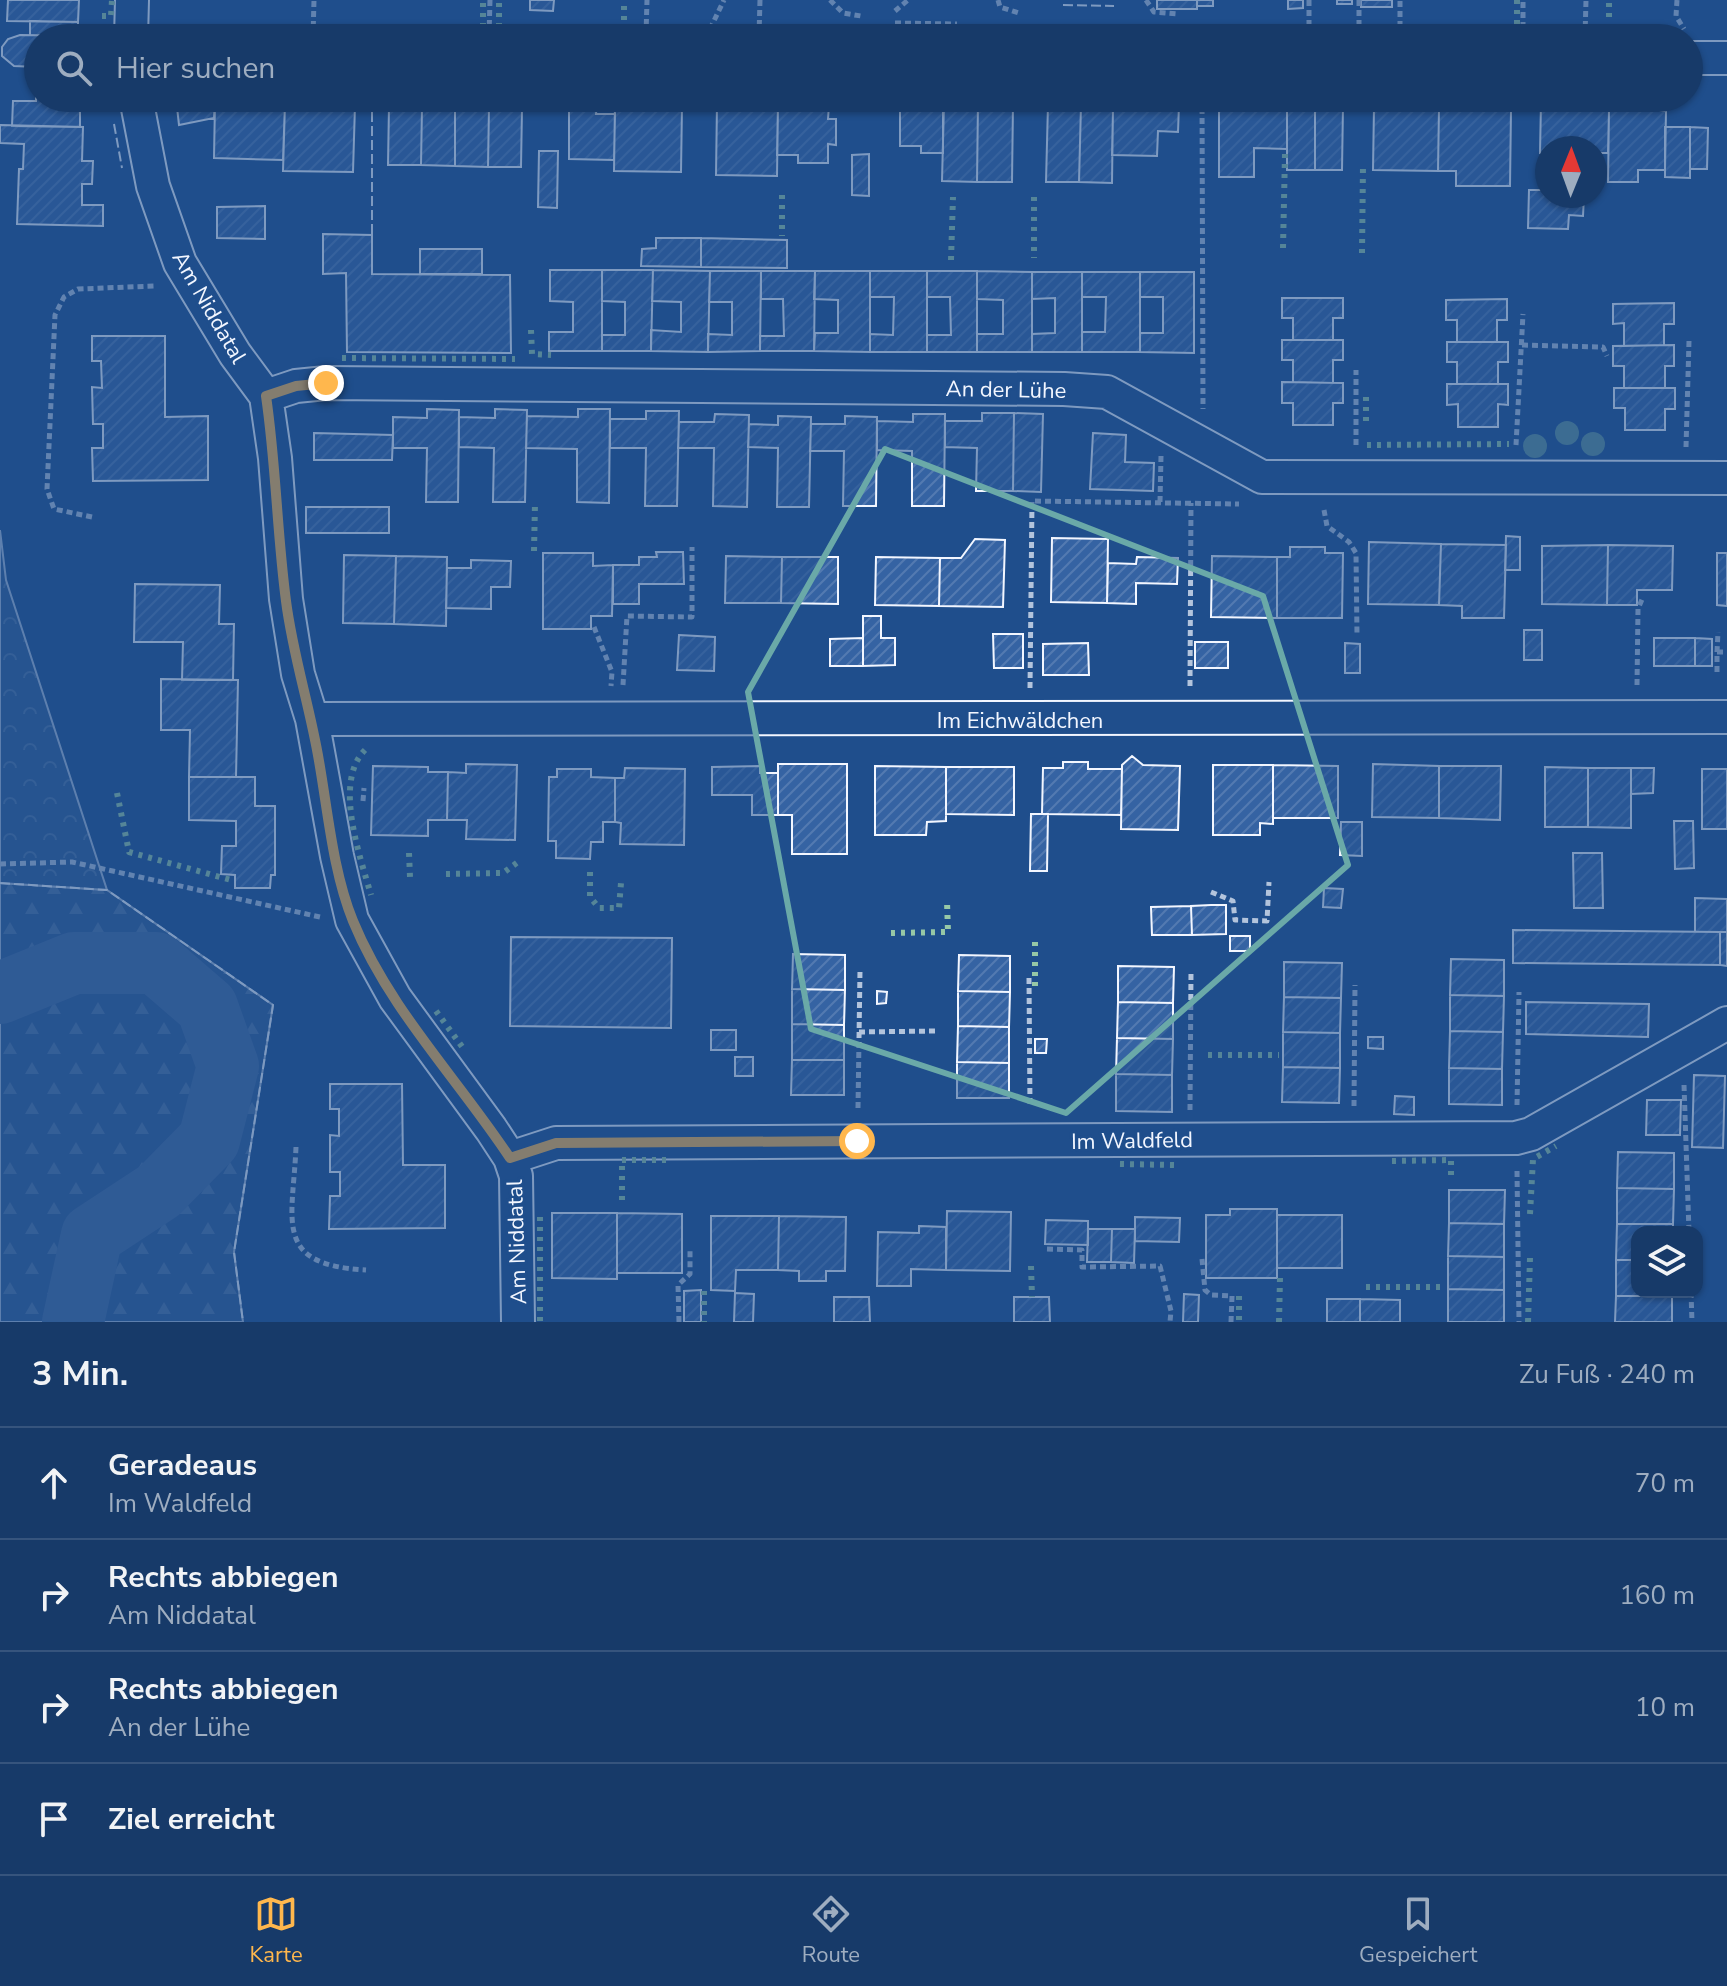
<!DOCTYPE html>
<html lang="de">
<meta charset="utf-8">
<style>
body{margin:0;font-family:"Nunito Sans",sans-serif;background:#20416f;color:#f1f3f6}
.controls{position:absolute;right:24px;bottom:24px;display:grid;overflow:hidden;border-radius:16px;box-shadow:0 2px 6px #0004}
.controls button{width:72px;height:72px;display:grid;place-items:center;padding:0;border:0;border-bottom:2px solid #36547d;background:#173a69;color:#f1f3f6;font:40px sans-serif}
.compass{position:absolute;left:1535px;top:136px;width:72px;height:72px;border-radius:50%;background:#173a69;box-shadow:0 2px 6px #0004;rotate:1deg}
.stop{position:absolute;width:24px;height:24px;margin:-18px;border:6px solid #ffb74d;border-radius:50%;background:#fff}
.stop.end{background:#ffb74d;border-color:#fff;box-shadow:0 2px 8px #0008}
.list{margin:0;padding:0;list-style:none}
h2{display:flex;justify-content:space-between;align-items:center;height:104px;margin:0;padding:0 32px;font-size:34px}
h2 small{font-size:26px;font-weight:400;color:#9eadc0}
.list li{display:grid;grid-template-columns:52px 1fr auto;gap:24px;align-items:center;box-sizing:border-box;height:112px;padding:0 32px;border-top:2px solid #36547d}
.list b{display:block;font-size:30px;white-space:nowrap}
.list p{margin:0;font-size:26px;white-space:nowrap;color:#9eadc0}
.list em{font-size:26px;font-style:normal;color:#9eadc0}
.icon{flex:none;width:44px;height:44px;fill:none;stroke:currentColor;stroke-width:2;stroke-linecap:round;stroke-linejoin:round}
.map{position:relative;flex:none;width:1727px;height:1322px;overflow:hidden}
.search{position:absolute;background:#173a69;box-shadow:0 2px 6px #0004;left:24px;right:24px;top:24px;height:88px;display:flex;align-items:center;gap:20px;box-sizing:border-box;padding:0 28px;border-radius:44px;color:#9eadc0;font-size:30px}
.sheet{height:552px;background:#173a69}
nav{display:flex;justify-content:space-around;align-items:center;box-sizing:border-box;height:112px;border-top:2px solid #36547d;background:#173a69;font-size:22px;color:#9eadc0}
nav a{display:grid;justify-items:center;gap:4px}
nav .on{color:#ffb74d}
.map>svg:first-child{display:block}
</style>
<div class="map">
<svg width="1727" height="1322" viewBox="0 0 1727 1322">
<defs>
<pattern id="forest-firs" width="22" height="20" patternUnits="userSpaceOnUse" patternTransform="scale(2)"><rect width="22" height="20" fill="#305b95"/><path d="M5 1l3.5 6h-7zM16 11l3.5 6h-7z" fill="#4e73a5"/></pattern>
<pattern id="park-crowns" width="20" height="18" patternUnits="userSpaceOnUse" patternTransform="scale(2)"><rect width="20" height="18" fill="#305b95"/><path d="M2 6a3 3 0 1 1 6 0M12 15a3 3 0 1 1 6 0" fill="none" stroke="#4e73a5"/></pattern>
<pattern id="building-hatch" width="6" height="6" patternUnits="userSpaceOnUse" patternTransform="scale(2)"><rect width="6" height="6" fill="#3563a3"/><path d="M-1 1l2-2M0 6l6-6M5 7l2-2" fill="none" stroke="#537ab1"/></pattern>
</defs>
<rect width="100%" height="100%" fill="#1f4e8c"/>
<path fill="url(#forest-firs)" stroke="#a8bbd7" stroke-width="2" d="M0 883 107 890 273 1005 234 1252 243 1322H0Z"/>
<path fill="url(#park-crowns)" stroke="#a8bbd7" stroke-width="2" d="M0 530 6 580 107 890 0 883Z"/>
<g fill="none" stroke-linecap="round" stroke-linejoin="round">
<path stroke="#446ba0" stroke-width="62" d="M0 993 74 963H156L207 1007 228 1066 209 1140 159 1191 92 1235 73 1322"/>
</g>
<path fill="url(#building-hatch)" stroke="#f2f6ff" stroke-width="2" d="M8 0H79L78 22 7 21Z
M530 0H554L553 11 530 10Z
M1157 0H1197V9H1157Z
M1197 0H1213V6H1197Z
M1288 0H1303V8L1288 9Z
M1337 0H1352V4H1337Z
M1361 0H1392V7H1361Z
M30 21 78 22V36L30 35Z
M20 35 94 36 38 38V98H80V127L12 126 13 101H36V67L14 66 2 56V47L8 39Z
M176 98H215L214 118 179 125Z
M215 102 285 103 283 160 214 158Z
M944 102H978L977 182 942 181Z
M978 102 1013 103 1012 182H977Z
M1541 102 1588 103V111H1609L1608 153H1595V148H1547V153H1540Z
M285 103 355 105 353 172 283 171Z
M569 103H597L596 114H615L614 160 569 159Z
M717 103 778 104 777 176 716 175Z
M900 103H924V109L943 110V153H921V146H900Z
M615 104 682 105 681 172 614 171Z
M778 104 829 105 828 119H836V145L828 144V163H798V155H777Z
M1048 104 1081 105 1079 182H1046Z
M1130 104 1179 105 1178 132 1158 131 1157 156 1112 155 1113 110H1130Z
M1287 104 1315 105V170H1287Z
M1081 105H1113L1112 183 1079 182Z
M1315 105H1343L1342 170H1315Z
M389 106 422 107 421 165H388Z
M422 107H455V166L421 165Z
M455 107H489L488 167 455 166Z
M489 107 522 108 521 167H488Z
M1374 107 1439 108 1438 171 1373 170Z
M1439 108 1511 109 1510 186H1456V171H1438Z
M1219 110H1287V149L1254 148V177H1219Z
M1609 111H1666L1665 170H1638V182H1608Z
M0 125 83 127 82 161H93L92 184H82V205H103V226L17 224 19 169H23L24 144 0 143Z
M1665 127H1690V178L1665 177Z
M1690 127 1708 128 1707 169H1690Z
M539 151H558L557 208 538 207Z
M869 154V196L852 195V155Z
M1529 190H1547V196H1584L1583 216 1569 215 1568 229 1528 228Z
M265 206V239L217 238V207Z
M323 234 372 235V274L510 275 511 353 347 352 346 273 323 274Z
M656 238H701V267L641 266 642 249 656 248Z
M701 238 787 240V268L701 267Z
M420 249H482V274H420Z
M550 270H602V351H549V332H573V302L550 301Z
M602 270H653L651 351H602V335H625V302L602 301Z
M653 270 710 271 708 352 651 351V330L681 332V302L652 301Z
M710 271H761L760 351 708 352V334L732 335V302H709Z
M761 271H815L814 351H760V336H784L783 299H761Z
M815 271H870V352L814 351 815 333H838V300L814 299Z
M870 271H927V352H870V334L893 335 894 297H870Z
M927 271H977V352H927V335H951L950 297H927Z
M977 271 1032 272V352H977V334H1003V300L977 299Z
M1032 272H1082V352H1032V334L1055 333V298L1032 299Z
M1082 272H1140V352H1082V332H1105L1106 297H1082Z
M1140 272H1194V353L1140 352V333H1163V297H1140Z
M1282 298H1343V318H1333V340H1293V318H1282Z
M1507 299V320H1497V342H1457V320H1446V300Z
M1674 303V324H1664V345L1624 346V323L1613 324V304Z
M92 336H165V417L208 416V480L93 481 92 448H103V424H93L92 387 102 388 101 361H92Z
M1282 340H1343V360H1333V383L1293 382V360H1282Z
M1447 342H1508V362H1498V384H1457V362H1447Z
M1674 345V366H1665V388H1624V366H1613V346Z
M1282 382 1343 383V403H1333V425H1293V403H1282Z
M1447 384H1508V405L1498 404V427H1458V404L1447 405Z
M1614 388H1675V409H1665V430H1625V408H1614Z
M427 409 459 410 458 502H426L427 448H393V417L427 418Z
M495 409 527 410 525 502H493L494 448 459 447V417L495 418Z
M578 409H610L609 503 577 502V449L526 448 527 416 578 417Z
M646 411H679L677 506H645L646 448H610V419H646Z
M982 413H1014L1013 491H976L977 448 945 447V421H982Z
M1014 413 1043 414 1041 492 1013 491Z
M715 414 749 415 747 507 713 506 714 448H678L679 422H714Z
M913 414H945L944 506H912V451L877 450V421L913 422Z
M778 416 811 417 809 507H777L778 448 748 447 749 424 778 425Z
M845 416 877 417 876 506H843L844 451H810L811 424H845Z
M314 433 393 435 392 460H314Z
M1093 433 1126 435 1125 462 1154 463 1153 491 1090 489Z
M306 507H389V533H306Z
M1506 536 1520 537V570H1505Z
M1052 538 1108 539 1107 603 1051 602Z
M975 539 1005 540 1003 607 939 606 940 558H961Z
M1369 542 1441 544 1439 605 1368 604Z
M1441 544 1506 545 1504 618H1462V606L1439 605Z
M1608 545 1673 546 1672 590H1637V605H1607Z
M1608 545 1607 605 1542 604V546Z
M1290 547H1325V553H1343L1342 618H1277V557H1290Z
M656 552H683L684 584H639V604H613V565H639V557H657Z
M543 553H593V566L613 565 612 616H591V629H543Z
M1717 553H1727V606L1717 605Z
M344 555 396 556 394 624 343 623Z
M396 556 447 557 446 626 394 624Z
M726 556 782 557 781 603H725Z
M1212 556 1277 557V618L1211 617Z
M782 557H838V604L781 603Z
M876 557 940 558 939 606 875 605Z
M1137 557 1178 558 1177 584 1136 583V604L1107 603 1108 563 1136 564Z
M471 560 511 561 510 587H491V609L446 608 447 568H471Z
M135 584 220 585 219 624H234L233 680H182L183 642H134Z
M863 616H881V638H895V665L863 666Z
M1524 630H1542V660H1524Z
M993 634H1023V668H994Z
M679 635 715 637 714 671 677 670Z
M863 638V666H830V639Z
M1654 638H1695V666H1654Z
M1695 638 1712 639V666H1695Z
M1195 642H1228V668H1195Z
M1088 643 1089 675H1043V644Z
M1345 643 1360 644V673H1345Z
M161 679 238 680 236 777H189L190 730H161Z
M1132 756 1143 765 1180 766 1178 830 1121 829 1122 765Z
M1063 762H1088V769H1122L1121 815 1042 814 1043 768H1063Z
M466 764 517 765 515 840 466 839 467 820H447L448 772 466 773Z
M778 764H847V854H792V815H778Z
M1373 764 1439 766V818L1372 817Z
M1213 765H1273V824L1260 823V835H1213Z
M1273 765 1338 766V818H1273Z
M373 766 428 767V772H448L447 820H428V836L371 835Z
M760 766V773H778V815H752V795H712V767Z
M875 766 946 767V821L927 822 926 835H875Z
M1439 766H1501L1500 820 1439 818Z
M946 767H1014V815L946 814Z
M1545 767 1588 768V827H1545Z
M625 768 685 769 684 845 620 844 621 823 615 822V778H624Z
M1588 768H1631V828L1588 827Z
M1631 768H1654L1653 793 1631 794Z
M557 769H591V777L615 778V822H603V842H591L590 859 556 858V841H548L549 777H557Z
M1702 769H1727V829H1702Z
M189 777H255V806H275V875H271L270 888H235V875L221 874 222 846H236V821L189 820Z
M1031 814H1048L1047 871H1030Z
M1674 821H1693L1694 868 1675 869Z
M1341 822H1362V856L1340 855Z
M1573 853H1602L1603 908H1574Z
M1324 888 1343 889 1341 908 1323 907Z
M1695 898 1727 899V932H1695Z
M1211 905H1226V934L1192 935 1191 906Z
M1191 906 1192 935H1152L1151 907Z
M1513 930 1720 932V965L1513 963Z
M1720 932H1727V966L1720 965Z
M1230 936H1250V951H1230Z
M511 937 672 938 671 1028 510 1026Z
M793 954 845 955V990L792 989Z
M959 955 1010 956V992L958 991Z
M1451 959 1504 960V996L1450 995Z
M1284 962 1342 963 1341 998 1284 997Z
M1118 966 1174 967 1173 1003 1118 1002Z
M792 989 845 990 844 1025 792 1024Z
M877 991 887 992 886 1003 877 1004Z
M958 991 1010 992 1009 1027 958 1026Z
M1450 995 1504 996 1503 1032 1450 1031Z
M1284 997 1341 998 1340 1033 1283 1032Z
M1118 1002 1173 1003V1039L1117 1038Z
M1526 1002 1649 1004 1648 1037 1526 1034Z
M792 1024 844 1025V1060H792Z
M958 1026 1009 1027V1063L957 1062Z
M711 1030H736V1050H711Z
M1450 1031 1503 1032 1502 1069 1449 1068Z
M1283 1032 1340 1033V1068L1283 1067Z
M1368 1037H1383V1049L1368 1048Z
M1117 1038 1173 1039 1172 1075 1116 1074Z
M1035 1039H1047L1046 1053H1035Z
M735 1057H753V1076H735Z
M792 1060H844V1095H791Z
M957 1062 1009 1063V1098H957Z
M1283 1067 1340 1068 1339 1103 1282 1102Z
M1449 1068 1502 1069V1105L1449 1104Z
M1116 1074 1172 1075V1112L1116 1111Z
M1694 1075 1725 1076 1723 1148 1692 1147Z
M330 1084H402L403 1165H445V1228L329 1229 330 1196H340V1172H330V1135L339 1136V1109H330Z
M1395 1096 1414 1097V1115L1394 1114Z
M1647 1100H1681L1680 1135H1646Z
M1618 1152 1674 1153V1189L1617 1188Z
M1617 1188 1674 1189 1673 1224H1617Z
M1449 1190H1505L1504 1224 1449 1223Z
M1230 1209H1277V1278H1206V1215H1230Z
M947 1211 1011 1212 1010 1271 946 1270Z
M552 1213H617V1279L552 1278Z
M617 1213 682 1214V1273H617Z
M1277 1215H1342V1268H1277Z
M711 1216H779L778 1270H736L735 1291 711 1290Z
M779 1216 846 1217 845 1271H826V1281H799V1271L778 1270Z
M1135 1217 1180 1218 1179 1242 1135 1241Z
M1046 1220 1088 1221V1245L1045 1244Z
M1449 1223 1504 1224V1257L1448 1256Z
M1617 1224H1673V1232H1637V1260H1616Z
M919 1226 946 1227V1270L911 1269V1286H877L878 1232 919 1233Z
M1088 1229H1112L1111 1262H1087Z
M1112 1229H1135L1134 1263 1111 1262Z
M1448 1256 1504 1257V1290L1448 1289Z
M1616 1260H1637V1292H1672V1296H1616Z
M1448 1289 1504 1290V1322H1448Z
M701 1290V1322H684V1291Z
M735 1293 754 1294 753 1322H734Z
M1184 1294 1199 1295 1198 1322H1183Z
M1616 1296H1672V1322H1615Z
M834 1297H869L870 1322H834Z
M1014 1297H1049L1050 1322H1014Z
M1327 1299H1360V1322H1327Z
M1360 1299 1400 1300V1322H1360Z"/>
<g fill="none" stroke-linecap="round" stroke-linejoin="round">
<g stroke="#f2f6ff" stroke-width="36">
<path id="street" d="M131 38 132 0
M1689 58H1727
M136 98 153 186 180 263 235 354 266 396 275 458 286 599 298 674 312 719 337 856 352 920 395 998 491 1129 510 1158 516 1176 518 1322
M266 396 296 386 326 383 1064 389 1107 392 1262 477 1727 478
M312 719 1727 717
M510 1158 556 1143 1516 1138 1531 1134 1727 1023"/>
</g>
<path stroke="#b3c4dc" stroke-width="5" stroke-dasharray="6 4" stroke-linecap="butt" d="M830 0 843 13 861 16
M998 0 1000 7 1019 13
M1146 0 1154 12 1178 14
M1309 0V37
M1359 0V38
M1677 0 1676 16 1684 29
M895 11 908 0
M895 23 957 24
M710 29 724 0
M646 35 647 0
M489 36 490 0
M759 36 760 0
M313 37 314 0
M1400 37V0
M1585 37 1586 0
M1523 38V0
M1202 98 1203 409
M1522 345 1603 347 1607 356
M1356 445V370
M1516 445 1523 314
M1686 447 1689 341
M1160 502 1161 456
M1324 510 1327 526 1349 542 1356 553 1357 635
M92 517 54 509 47 489 55 315 64 297 78 289 155 286
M594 627 612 672 611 686
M1717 652 1718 632
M1717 672V652H1727
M623 685 627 616 692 617V547
M1637 685 1638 609 1643 597
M1190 686 1191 503
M1030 688 1032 501 1239 504
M363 801 364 788
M0 864 72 862 320 917
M1211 892 1233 901 1235 920 1267 921 1269 882
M1029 978 1030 1108
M859 1032 938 1031
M1684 1085 1689 1232
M1517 1105 1519 992
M1354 1106 1355 985
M858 1108 860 970
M1190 1110 1191 972
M296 1147C293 1221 272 1265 366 1270
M1517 1171 1519 1322
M1047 1249 1082 1250V1267L1160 1266 1171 1311 1170 1322
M1202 1259 1205 1290 1211 1295 1232 1296 1231 1322
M1691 1292 1692 1322
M679 1322 678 1285 690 1274V1250"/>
<use href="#street" stroke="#1f4e8c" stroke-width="32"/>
<path stroke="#97c8a6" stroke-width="6" stroke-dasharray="4 6" stroke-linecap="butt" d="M102 16H111L112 0
M1609 17V0
M624 20V0
M483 27V0
M499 27V0
M1124 28H1159
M1494 31H1517V0
M782 195V236
M1034 197V258
M1283 248 1285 154
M1362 253 1363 165
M951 260 953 197
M531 330 532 354 551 355
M342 358 515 359
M1366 421V392
M1367 445 1509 444
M534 551 535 503
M365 750C333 782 360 856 371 895
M117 793 129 852 231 880
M409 853 410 877
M590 872V897L599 908H619L621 883
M446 874 503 873 518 862
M891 933 948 932 947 901
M1035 986V937
M436 1011 463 1048
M1208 1055H1279
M1392 1161 1451 1160V1179
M1120 1164 1174 1165
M622 1200V1160H668
M1530 1214 1533 1159 1556 1146
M540 1217V1322
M1031 1266 1032 1297
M1366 1287H1444
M704 1291V1322
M1239 1296V1322
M1279 1322 1280 1278
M1528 1322 1530 1258"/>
<path stroke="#f2f6ff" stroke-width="2" stroke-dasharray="10 4" stroke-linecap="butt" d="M1063 5 1114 6
M902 32H992
M372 98V235
M114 124 122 168
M0 883 107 890 273 1005 234 1252 243 1322"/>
</g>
<g fill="#61919a">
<circle cx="1567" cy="433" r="12"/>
<circle cx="1593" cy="444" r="12"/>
<circle cx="1535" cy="446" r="12"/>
</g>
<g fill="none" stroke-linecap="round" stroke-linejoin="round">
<path stroke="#ffb74d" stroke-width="10" d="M326 383 296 386 266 396C276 464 277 533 286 601 293 656 310 707 319 761 328 812 333 872 353 921 389 1009 458 1079 510 1158L556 1143 857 1141"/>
</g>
<path d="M0 0H1727V1322H0ZM885 449 1263 596 1348 865 1066 1113 811 1029 748 692Z" fill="#1f4e8c" fill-opacity=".55" fill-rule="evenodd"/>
<path fill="none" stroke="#6aa9a8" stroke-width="6" stroke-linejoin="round" d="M885 449 1263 596 1348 865 1066 1113 811 1029 748 692Z"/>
<g text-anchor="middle" stroke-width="6" stroke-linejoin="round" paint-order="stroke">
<g font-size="22" fill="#f2f6ff" stroke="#1f4e8c">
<text transform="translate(210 307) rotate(60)" y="8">Am Niddatal</text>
<text transform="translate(1006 389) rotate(1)" y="8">An der Lühe</text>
<text x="1020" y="728">Im Eichwäldchen</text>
<text transform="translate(1132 1140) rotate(-1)" y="8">Im Waldfeld</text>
<text transform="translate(516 1242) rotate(-92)" y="8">Am Niddatal</text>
</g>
</g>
</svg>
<div class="controls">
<button><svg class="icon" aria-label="layers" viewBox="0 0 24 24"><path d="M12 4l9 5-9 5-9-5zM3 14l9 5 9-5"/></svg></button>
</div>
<svg class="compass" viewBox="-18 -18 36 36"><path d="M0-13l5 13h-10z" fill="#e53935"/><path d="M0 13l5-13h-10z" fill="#9eadc0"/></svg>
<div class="stop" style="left:857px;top:1141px"></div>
<div class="stop end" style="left:326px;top:383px"></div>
<div class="search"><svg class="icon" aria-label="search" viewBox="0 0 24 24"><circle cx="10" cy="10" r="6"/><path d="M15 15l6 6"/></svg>Hier suchen</div>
</div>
<section class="sheet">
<h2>3 Min.<small>Zu Fuß · 240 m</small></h2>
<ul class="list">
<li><svg class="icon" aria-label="ahead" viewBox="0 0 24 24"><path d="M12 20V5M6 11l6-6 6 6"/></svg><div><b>Geradeaus</b><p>Im Waldfeld</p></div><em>70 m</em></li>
<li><svg class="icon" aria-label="right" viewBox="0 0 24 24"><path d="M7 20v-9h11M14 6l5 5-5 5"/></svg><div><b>Rechts abbiegen</b><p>Am Niddatal</p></div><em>160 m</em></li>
<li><svg class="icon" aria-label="right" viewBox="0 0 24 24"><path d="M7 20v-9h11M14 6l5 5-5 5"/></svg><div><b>Rechts abbiegen</b><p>An der Lühe</p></div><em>10 m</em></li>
<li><svg class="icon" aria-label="arrive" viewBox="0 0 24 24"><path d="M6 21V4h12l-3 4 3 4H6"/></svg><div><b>Ziel erreicht</b></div></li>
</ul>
</section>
<nav>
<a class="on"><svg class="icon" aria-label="map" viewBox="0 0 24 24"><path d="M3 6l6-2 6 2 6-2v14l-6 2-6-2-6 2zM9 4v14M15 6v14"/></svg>Karte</a>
<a><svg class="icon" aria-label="directions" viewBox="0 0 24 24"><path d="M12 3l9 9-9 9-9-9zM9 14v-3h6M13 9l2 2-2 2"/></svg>Route</a>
<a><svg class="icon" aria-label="saved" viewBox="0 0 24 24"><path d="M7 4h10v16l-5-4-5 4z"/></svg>Gespeichert</a>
</nav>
